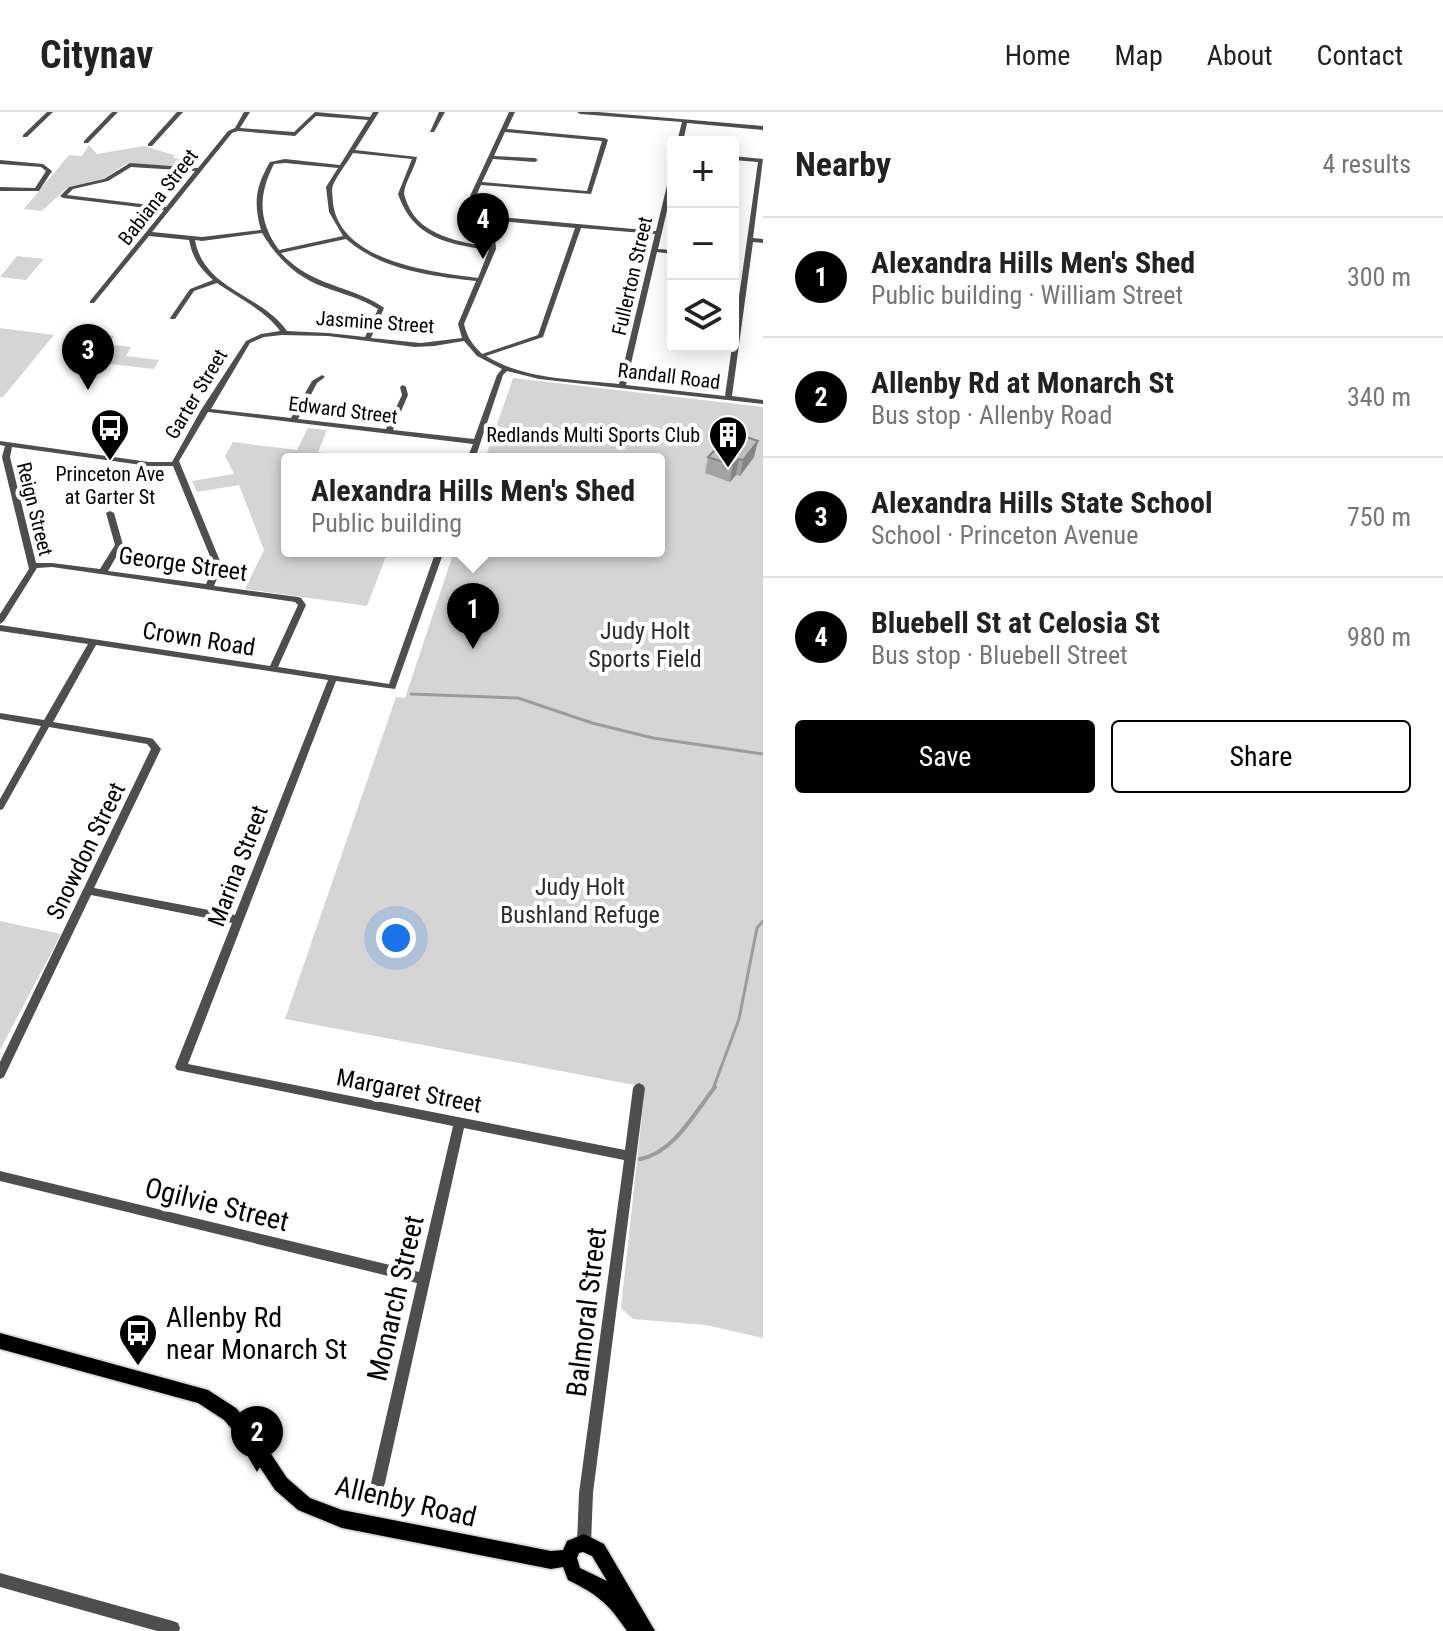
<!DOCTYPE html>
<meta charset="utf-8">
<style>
body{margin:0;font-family:"Roboto Condensed",sans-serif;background:#f6f6f6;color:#222}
.controls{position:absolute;right:24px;top:24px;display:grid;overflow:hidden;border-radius:8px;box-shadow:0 4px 20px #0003}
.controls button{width:72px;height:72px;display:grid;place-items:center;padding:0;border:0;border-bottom:2px solid #e0e0e0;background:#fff;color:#222;font:40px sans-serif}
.you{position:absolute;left:396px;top:826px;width:28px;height:28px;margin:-20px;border:6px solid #fff;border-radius:50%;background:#1a73e8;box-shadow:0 0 0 12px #1a73e833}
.badge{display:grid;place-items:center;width:52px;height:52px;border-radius:50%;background:#000;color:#fff;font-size:26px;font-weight:700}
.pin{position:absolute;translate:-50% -66px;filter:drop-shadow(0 2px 4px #0008)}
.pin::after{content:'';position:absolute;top:42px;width:28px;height:24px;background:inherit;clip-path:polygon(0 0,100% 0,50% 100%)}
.popup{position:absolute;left:281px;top:341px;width:384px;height:104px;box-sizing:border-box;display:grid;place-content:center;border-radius:8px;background:#fff;filter:drop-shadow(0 2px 6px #0005);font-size:26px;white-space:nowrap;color:#767676}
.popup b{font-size:30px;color:#222}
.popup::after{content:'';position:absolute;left:50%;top:100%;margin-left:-16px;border:16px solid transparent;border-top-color:#fff}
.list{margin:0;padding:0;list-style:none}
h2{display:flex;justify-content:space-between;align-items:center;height:104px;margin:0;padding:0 32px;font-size:34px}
h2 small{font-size:26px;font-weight:400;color:#767676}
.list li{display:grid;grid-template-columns:52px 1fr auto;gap:24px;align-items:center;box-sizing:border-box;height:120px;padding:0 32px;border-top:2px solid #e0e0e0}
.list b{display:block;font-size:30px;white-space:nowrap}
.list p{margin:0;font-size:26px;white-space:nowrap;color:#767676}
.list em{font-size:26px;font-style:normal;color:#767676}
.actions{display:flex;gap:16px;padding:24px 32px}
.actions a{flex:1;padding:18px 0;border:2px solid #000;border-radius:8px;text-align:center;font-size:28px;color:#000}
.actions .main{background:#000;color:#fff}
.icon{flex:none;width:44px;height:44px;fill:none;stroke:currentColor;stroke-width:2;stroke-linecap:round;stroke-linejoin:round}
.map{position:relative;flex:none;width:763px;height:1519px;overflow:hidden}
header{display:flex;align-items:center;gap:48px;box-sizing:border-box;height:112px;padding:0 40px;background:#fff;border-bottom:2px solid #e0e0e0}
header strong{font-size:38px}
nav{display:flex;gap:44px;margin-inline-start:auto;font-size:28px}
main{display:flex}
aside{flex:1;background:#fff}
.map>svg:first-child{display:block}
</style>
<header>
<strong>Citynav</strong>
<nav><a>Home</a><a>Map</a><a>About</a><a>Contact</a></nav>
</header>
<main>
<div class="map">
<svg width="763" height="1519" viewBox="0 0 763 1519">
<rect width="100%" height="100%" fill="#fff"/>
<path fill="#d5d5d5" d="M89 33 97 42 144 34 174 43V46L200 49 190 56 126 52 103 67 68 75 42 99 24 97 69 43 82 44Z
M17 144 44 147 26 168 0 165Z
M0 216 54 223 3 285H0Z
M81 221 114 224 103 240 70 236Z
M115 233 131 235 126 244 159 248 154 257 101 251Z
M513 266 763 295V1226L706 1213 633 1207 621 1196 645 975 285 907 396 585 405 586 454 439H659V347H485Z
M308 316 327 318 318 340 373 347H287V439H388L367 494 245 477 264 438 239 373 197 380 192 369 234 362 225 344 233 330 297 338Z
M0 809 61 822 0 938Z"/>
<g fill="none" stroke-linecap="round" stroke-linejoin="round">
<path stroke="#9c9c9c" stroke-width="3" d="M411 582 518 586 592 611 653 626 763 642
M713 977 739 907 757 816 763 809"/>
<path stroke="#9c9c9c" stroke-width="4" d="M640 1047C673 1042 695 1000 715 975"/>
<g stroke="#dbdbdb" stroke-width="4">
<path id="major" d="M0 1221 208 1278 236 1296 255 1318 287 1366 310 1386 342 1398 551 1439 563 1438 567 1429 584 1422 604 1432 655 1519H627C608 1491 598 1483 568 1468L563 1455 551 1457 342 1416 298 1398 275 1378 243 1330 224 1308 198 1291 0 1237ZM583 1440 592 1444 607 1469 580 1456 577 1446 579 1441Z"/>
</g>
<path fill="#4e4e4e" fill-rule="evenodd" d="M47 0H53L27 25H23V23Z
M112 0H118L88 31H84V29Z
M177 0H183L152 34H148V32Z
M244 0H250L240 16 294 20 315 0 370 5 373 0H379L355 38 417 45C415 56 405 70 404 81 404 83 407 91 408 93 421 124 460 130 490 135L485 112 473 95 470 84 509 0H515L507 17 605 26 608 28 591 82 481 73C473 89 476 91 487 104L656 119 670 61 673 59V73L658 137 673 138V142L657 140 626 273 725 284 758 50 733 48V44L763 47 753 126 763 127V131L753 130 732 284 763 288V292L539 267 507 259 503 263 475 347H467L473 332 208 300 179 349 222 454 214 474 298 485 301 486 306 493 278 555 389 572 436 439H444L395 577 336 569 188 952 625 1038 633 976 635 973 639 971 643 973 645 976 593 1381 591 1431 589 1436 584 1438 579 1436 577 1431 579 1381 624 1048 464 1016 385 1371 383 1376 378 1378 373 1376 371 1371 417 1171 0 1069V1059L419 1160 453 1014 177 958 175 955 232 811 91 783 4 965 0 967V950L151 637 147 632 49 615 3 697 0 698V687L41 614 0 607V601L44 608 88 532 0 519V513L270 554 298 493 295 490 52 455 37 456 4 509 0 512V502L29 457 2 345 5 334 0 333V329L149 350H172L201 298 246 229 261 222 280 219C265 198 238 186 217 171L194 179 175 207H171L170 206 190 177 213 168C199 155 193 147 189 128L149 124 94 191H90V189L164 98 63 86 60 84 69 75 104 67 130 51 198 56 228 19 235 16ZM316 4 368 8 340 53 285 47 270 50C256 74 253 90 261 118L202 125 152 120 232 21 238 19 295 24ZM505 20 602 29 587 79 482 70 493 47 535 50 538 48 535 46 494 44ZM353 41 412 47 398 82C413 126 447 132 489 138L478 166C432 160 340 150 333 91 333 85 331 78 333 73 338 62 347 51 353 41ZM285 51 338 56 326 75 329 100 343 124 279 138C258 109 258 83 274 52ZM131 55 195 59 166 95 67 83 73 77 108 69ZM489 108 575 116 538 223 482 242C472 232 467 225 464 212L496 137 495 124ZM581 116 655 122 619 272C576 267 525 268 486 244L543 225ZM262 121C277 146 296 165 324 175 342 182 361 186 378 197L365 225 328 221 287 219C261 182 204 178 195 128L202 129ZM346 127C381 158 431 164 476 169L458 212 462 226 421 231 371 226 384 196 383 195C348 172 312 175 281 141ZM282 223 328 224 415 235 434 234 464 229 477 244 502 257 497 263 474 327 393 318 408 283 406 275 403 273 400 275 402 283 386 317 298 307 317 271 325 265 322 263 312 269 291 306 211 297 250 231 264 225ZM12 335 149 354H173L214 454 206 472 108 459 123 433 114 401 110 399 106 401 115 433 100 457 52 451H36L10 345ZM96 533 328 568 235 803 94 776 161 637 153 627 150 626 53 610Z
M439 0H445L434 20H430Z
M577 0H598L763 14V18L687 11 683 30H677L682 10 580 2Z
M0 48 43 52 52 59 39 79H0V75L35 76 46 59 41 55 0 52Z
M0 1461 173 1509 178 1511 180 1516 179 1519H157L0 1475Z"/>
<use href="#major" fill="#000" fill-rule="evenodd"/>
</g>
<path fill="#a3a3a3" d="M708 345H754L740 364 736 363 730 370 705 361Z"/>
<path fill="#858585" d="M758 329 754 345 740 364 743 348Z
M739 347 736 363 730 370 733 353Z"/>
<path fill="#bebebe" stroke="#858585" stroke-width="2" d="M732 320 758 329 743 348 739 347 733 353 708 345Z"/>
<defs>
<g id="bus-pin" transform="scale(2)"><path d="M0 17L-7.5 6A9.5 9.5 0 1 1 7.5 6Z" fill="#000" stroke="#fff"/><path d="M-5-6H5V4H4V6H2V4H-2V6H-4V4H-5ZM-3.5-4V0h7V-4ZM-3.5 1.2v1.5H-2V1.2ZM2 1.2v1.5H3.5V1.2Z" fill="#fff"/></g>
<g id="building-pin" transform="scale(2)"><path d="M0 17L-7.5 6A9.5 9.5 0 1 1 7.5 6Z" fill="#000" stroke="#fff"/><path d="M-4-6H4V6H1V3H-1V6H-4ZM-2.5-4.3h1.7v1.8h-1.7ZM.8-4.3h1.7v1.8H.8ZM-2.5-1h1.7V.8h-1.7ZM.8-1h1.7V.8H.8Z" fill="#fff"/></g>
</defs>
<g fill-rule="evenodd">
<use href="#bus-pin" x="110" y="316"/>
<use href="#building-pin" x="728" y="323"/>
<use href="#bus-pin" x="138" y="1221"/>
</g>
<g text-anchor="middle" stroke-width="8" stroke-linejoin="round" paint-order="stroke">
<g font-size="20" fill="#000" stroke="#fff">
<text transform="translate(158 85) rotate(-52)" y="7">Babiana Street</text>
<text transform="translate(632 164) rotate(-77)" y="7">Fullerton Street</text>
<text transform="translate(375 210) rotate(4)" y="7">Jasmine Street</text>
<text transform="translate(669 264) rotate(7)" y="7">Randall Road</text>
<text transform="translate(196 282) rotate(-59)" y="7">Garter Street</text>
<text transform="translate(343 298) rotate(7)" y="7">Edward Street</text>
<text transform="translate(35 397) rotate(76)" y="7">Reign Street</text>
</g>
<g font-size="20" fill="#000" stroke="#fff" text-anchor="end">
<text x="700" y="330">Redlands Multi Sports Club</text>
<text x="110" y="369" text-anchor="middle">Princeton Ave<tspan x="110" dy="23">at Garter St</tspan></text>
</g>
<g font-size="24" fill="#000" stroke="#fff">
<text transform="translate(183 452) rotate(8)" y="8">George Street</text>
<text transform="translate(199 527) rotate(9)" y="8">Crown Road</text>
<text transform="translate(86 739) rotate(-64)" y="8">Snowdon Street</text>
<text transform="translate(238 754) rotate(-69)" y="8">Marina Street</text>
<text transform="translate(409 979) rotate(11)" y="8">Margaret Street</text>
</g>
<g font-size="24" fill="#2c2c2c" stroke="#fff">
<text x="645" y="527">Judy Holt<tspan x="645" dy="28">Sports Field</tspan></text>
<text x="580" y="783">Judy Holt<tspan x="580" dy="28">Bushland Refuge</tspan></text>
</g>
<g font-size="28" fill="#000" stroke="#fff">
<text transform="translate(217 1092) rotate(14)" y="10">Ogilvie Street</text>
<text transform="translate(395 1186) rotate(-77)" y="10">Monarch Street</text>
<text transform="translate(586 1200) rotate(-83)" y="10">Balmoral Street</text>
<text transform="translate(406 1389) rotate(13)" y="10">Allenby Road</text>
</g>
<g font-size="28" fill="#000" stroke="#fff" text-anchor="start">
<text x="166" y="1215">Allenby Rd<tspan x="166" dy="32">near Monarch St</tspan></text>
</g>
</g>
</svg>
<div class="controls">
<button>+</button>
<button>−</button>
<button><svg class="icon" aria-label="layers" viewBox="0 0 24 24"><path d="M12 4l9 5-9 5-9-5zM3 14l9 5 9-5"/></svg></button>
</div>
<div class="you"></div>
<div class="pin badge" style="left:473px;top:537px">1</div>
<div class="popup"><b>Alexandra Hills Men's Shed</b>Public building</div>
<div class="pin badge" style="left:257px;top:1360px">2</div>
<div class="pin badge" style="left:88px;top:278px">3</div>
<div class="pin badge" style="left:483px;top:147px">4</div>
</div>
<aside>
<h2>Nearby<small>4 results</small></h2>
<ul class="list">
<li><span class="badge">1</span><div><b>Alexandra Hills Men's Shed</b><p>Public building · William Street</p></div><em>300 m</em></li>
<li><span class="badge">2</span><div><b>Allenby Rd at Monarch St</b><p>Bus stop · Allenby Road</p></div><em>340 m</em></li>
<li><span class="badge">3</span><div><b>Alexandra Hills State School</b><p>School · Princeton Avenue</p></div><em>750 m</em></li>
<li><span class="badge">4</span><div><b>Bluebell St at Celosia St</b><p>Bus stop · Bluebell Street</p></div><em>980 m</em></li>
</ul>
<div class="actions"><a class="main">Save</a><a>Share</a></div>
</aside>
</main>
